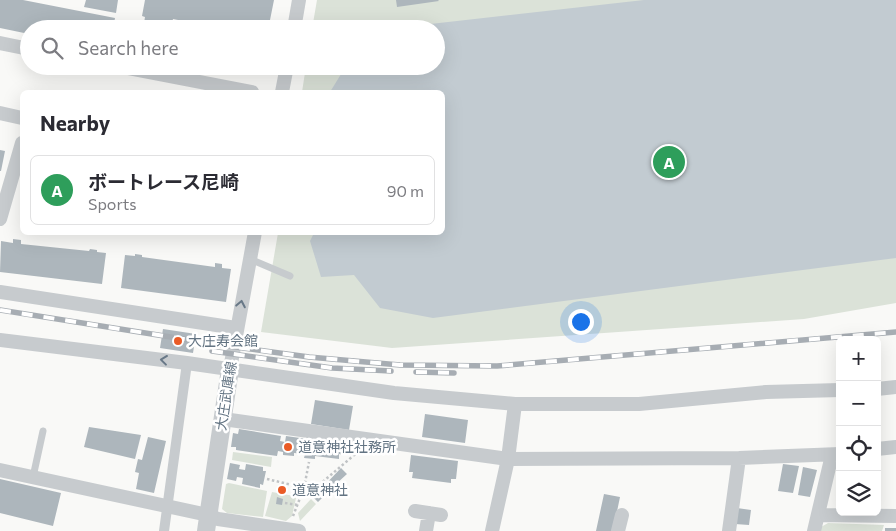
<!DOCTYPE html>
<meta charset="utf-8">
<style>
body{margin:0;font-family:Commissioner,"Noto Sans JP",sans-serif;background:#f2f2f3;color:#2b2b33}
.controls{position:absolute;right:15px;bottom:15px;display:grid;overflow:hidden;border-radius:8px;box-shadow:0 5px 20px #0002}
.controls button{width:45px;height:45px;display:grid;place-items:center;padding:0;border:0;border-bottom:1px solid #e1e1e2;background:#fff;color:#2b2b33;font:25px sans-serif}
.you{position:absolute;left:580px;top:321px;width:18px;height:18px;margin:-12px;border:4px solid #fff;border-radius:50%;background:#1a73e8;box-shadow:0 0 0 8px #1a73e833}
.badge{display:grid;place-items:center;width:32px;height:32px;border-radius:50%;background:#1a73e8;color:#fff;font-size:16px;font-weight:700}
.pin{position:absolute;translate:-50% -50%;border:2px solid #fff;box-shadow:0 1px 5px #0006}
.list{margin:0;padding:0;list-style:none}
h2{display:flex;justify-content:space-between;align-items:center;height:65px;margin:0;padding:0 20px;font-size:21px}
h2 small{font-size:16px;font-weight:400;color:#7c7c81}
.list li{display:grid;grid-template-columns:32px 1fr auto;gap:15px;align-items:center;box-sizing:border-box;height:70px;margin:0 10px 10px;padding:0 10px;border:1px solid #e1e1e2;border-radius:8px}
.list b{display:block;font-size:19px;white-space:nowrap}
.list p{margin:0;font-size:16px;white-space:nowrap;color:#7c7c81}
.list em{font-size:16px;font-style:normal;color:#7c7c81}
.icon{flex:none;width:28px;height:28px;fill:none;stroke:currentColor;stroke-width:2;stroke-linecap:round;stroke-linejoin:round}
.map{position:relative;flex:none;width:896px;height:531px;overflow:hidden}
.search{position:absolute;background:#fff;box-shadow:0 5px 20px #0002;left:20px;top:20px;width:425px;height:55px;display:flex;align-items:center;gap:12px;box-sizing:border-box;padding:0 18px;border-radius:28px;color:#7c7c81;font-size:19px}
.panel{position:absolute;background:#fff;box-shadow:0 5px 20px #0002;left:20px;top:90px;width:425px;height:145px;border-radius:8px}
.map>svg:first-child{display:block}
</style>
<div class="map">
<svg width="896" height="531" viewBox="0 0 896 531">
<rect width="100%" height="100%" fill="#f9f9f7"/>
<path fill="#dbe2d8" d="M317 0H896V303L804 319 392 348 261 332 278 233 442 232V92H302L306 66H436V29H312Z
M233 452 272 457 271 467 232 460Z
M229 483 267 491 263 517 227 513 222 509 226 484Z
M272 492 294 496 296 498 292 516 286 521 265 516Z
M311 499 316 504 300 521 298 513Z
M828 523 884 525 882 531H821V527Z"/>
<path fill="#c2cbd1" d="M644 0H896V258L433 318 380 308 354 275 321 277 310 241 314 233 442 232V92H330L346 66H436V29H386Z"/>
<path fill="#adb6bc" d="M0 0H23L115 18 113 29H29V34L0 28Z
M86 0H118L116 13 84 7Z
M145 0H274L269 25 255 23 254 29H223L173 19 171 28 144 23 145 17 142 16Z
M396 0H438L439 1 397 7Z
M0 150 5 151 1 171H0Z
M13 239 21 240V244L89 251 90 249 97 250V252L106 253 102 284 0 272 1 241 13 243Z
M135 254 142 255V257L215 267V263L222 264V268L231 269 226 302 121 288 125 255 135 256Z
M163 329 196 334 193 353 160 348Z
M315 400 353 406 349 430 311 424Z
M425 414 468 420 465 443 422 437Z
M89 427 141 435 135 459 84 447Z
M239 429 281 436 280 441 285 442 286 436 350 445 345 455 339 454V459L315 456V459L304 458 305 454 294 453V456L283 455V452L278 451 277 456 236 450V447H231L233 433 238 434Z
M148 437 166 441 154 493 136 489 139 473 135 472 138 459 142 460Z
M411 455 458 461 456 479H451V483L412 478 413 472H409Z
M230 463 240 465 239 469 245 470 246 464 263 467V471H266L263 485 260 484V488L242 484 243 478 237 477 236 481 227 479Z
M783 464 799 466 793 493 778 491Z
M803 467 817 470 810 497 798 495Z
M341 468 347 474 325 494 321 489Z
M0 479 61 493 53 526 0 513Z
M319 491 324 496 318 502 313 497Z
M604 494 620 497 613 531H596Z
M277 497 283 499 282 505 276 504Z
M737 508 751 510 749 525 735 524Z
M885 528H896V531H885Z"/>
<g fill="none" stroke-linecap="round" stroke-linejoin="round">
<path stroke="#c0c3c5" stroke-width="2.5" stroke-dasharray="2.5 2.5" stroke-linecap="butt" d="M267 479 313 490 359 451
M285 503 298 505
M293 516 304 488 309 462"/>
<path stroke="#c7cbce" stroke-width="7" d="M250 259 290 276
M33 477 43 431"/>
<path stroke="#c7cbce" stroke-width="10" d="M164 531 187 363"/>
<path stroke="#c7cbce" stroke-width="14" d="M294 29 299 0
M0 43 29 49
M117 66 252 92
M282 92 287 66
M0 113 22 118
M0 219 22 143
M0 292 236 328
M0 340 187 363 394 393 515 404H639L766 392 840 390
M230 369 255 232
M877 389 896 387
M223 419 508 459 739 458 840 454
M877 449 896 447
M0 470 208 515 218 519 299 531
M415 511 441 515
M818 515 896 516
M426 531 429 513
M492 531 508 459 515 404
M618 531 622 515
M729 531 739 458
M814 531 832 455"/>
<path stroke="#c7cbce" stroke-width="18" d="M206 531 230 369"/>
<g stroke="#a7adb3" stroke-width="5.5">
<path id="rail" d="M0 310 221 345 309 357 400 365 497 366 896 332
M212 351 332 368 391 371
M416 372 454 373"/>
</g>
<use href="#rail" stroke="#fff" stroke-width="4" stroke-dasharray="11" stroke-linecap="butt"/>
</g>
<defs><path id="oneway-chevron" d="M-2-3.5L2.5 0L-2 3.5" fill="none" stroke-width="1.6" stroke-linecap="round" stroke-linejoin="round" transform="scale(1.25)"/></defs>
<g stroke="#687887">
<use href="#oneway-chevron" transform="translate(241 304) rotate(-79)"/>
<use href="#oneway-chevron" transform="translate(164 360) rotate(-173)"/>
</g>
<g fill="#ea5b26" stroke="#fff" stroke-width="2">
<circle cx="178" cy="341" r="5"/>
<circle cx="288" cy="447" r="5"/>
<circle cx="282" cy="490" r="5"/>
</g>
<g text-anchor="middle" stroke-width="5" stroke-linejoin="round" paint-order="stroke">
<g font-size="14" fill="#637483" stroke="#fff" text-anchor="start">
<text x="188" y="346">大庄寿会館</text>
<text x="298" y="452">道意神社社務所</text>
<text x="292" y="495">道意神社</text>
</g>
<g font-size="14" fill="#637483" stroke="#fff">
<text transform="translate(226 396) rotate(-81)" y="5">大庄武庫線</text>
</g>
</g>
</svg>
<div class="controls">
<button>+</button>
<button>−</button>
<button><svg class="icon" aria-label="locate" viewBox="0 0 24 24"><circle cx="12" cy="12" r="6"/><path d="M12 2v4M12 18v4M2 12h4M18 12h4"/></svg></button>
<button><svg class="icon" aria-label="layers" viewBox="0 0 24 24"><path d="M12 4l9 5-9 5-9-5zM3 14l9 5 9-5"/></svg></button>
</div>
<div class="you"></div>
<div class="pin badge" style="left:669px;top:162px;background:#2e9e5b">A</div>
<div class="search"><svg class="icon" aria-label="search" viewBox="0 0 24 24"><circle cx="10" cy="10" r="6"/><path d="M15 15l6 6"/></svg>Search here</div>
<section class="panel">
<h2>Nearby<small></small></h2>
<ul class="list">
<li><span class="badge" style="background:#2e9e5b">A</span><div><b>ボートレース尼崎</b><p>Sports</p></div><em>90 m</em></li>
</ul>
</section>
</div>
